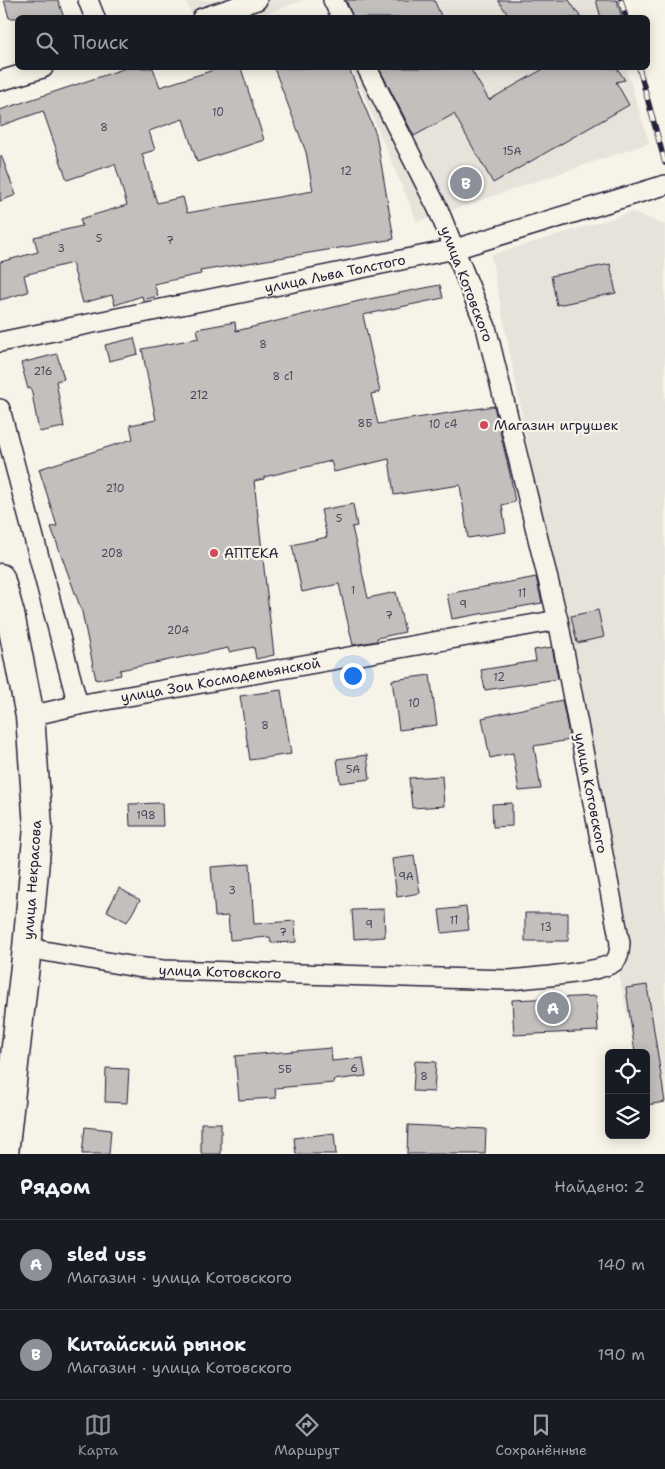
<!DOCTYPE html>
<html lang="ru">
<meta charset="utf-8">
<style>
body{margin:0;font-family:"Shantell Sans",sans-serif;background:#242831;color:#f1f3f6}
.controls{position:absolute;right:15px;bottom:15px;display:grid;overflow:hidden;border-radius:8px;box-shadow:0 2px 12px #0003}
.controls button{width:45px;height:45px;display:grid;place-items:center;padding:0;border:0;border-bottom:1px solid #363941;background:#171b24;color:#f1f3f6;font:25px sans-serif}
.you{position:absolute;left:352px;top:675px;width:18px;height:18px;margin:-12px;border:4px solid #fff;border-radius:50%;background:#1a73e8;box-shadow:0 0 0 8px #1a73e833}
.badge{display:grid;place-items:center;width:32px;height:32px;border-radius:50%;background:#8c9099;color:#fff;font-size:16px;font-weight:700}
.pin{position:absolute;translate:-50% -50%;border:2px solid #fff;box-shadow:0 1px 5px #0006}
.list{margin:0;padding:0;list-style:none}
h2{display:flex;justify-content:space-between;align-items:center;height:65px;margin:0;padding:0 20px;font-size:21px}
h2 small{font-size:16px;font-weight:400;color:#9ea1a6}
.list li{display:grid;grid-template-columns:32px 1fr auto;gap:15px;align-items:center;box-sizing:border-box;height:90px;padding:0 20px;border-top:1px solid #363941}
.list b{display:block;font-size:19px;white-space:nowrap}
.list p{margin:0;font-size:16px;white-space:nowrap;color:#9ea1a6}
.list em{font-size:16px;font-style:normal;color:#9ea1a6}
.icon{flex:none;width:28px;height:28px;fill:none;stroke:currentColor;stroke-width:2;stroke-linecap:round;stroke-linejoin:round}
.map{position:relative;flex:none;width:665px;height:1154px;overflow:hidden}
.search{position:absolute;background:#171b24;box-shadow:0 2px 12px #0003;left:15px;right:15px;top:15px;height:55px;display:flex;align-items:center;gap:12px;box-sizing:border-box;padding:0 18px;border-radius:8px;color:#9ea1a6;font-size:19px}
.sheet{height:245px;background:#171b24}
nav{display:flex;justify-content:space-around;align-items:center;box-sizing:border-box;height:70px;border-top:1px solid #363941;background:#171b24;font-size:14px;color:#9ea1a6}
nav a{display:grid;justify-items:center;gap:2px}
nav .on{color:#8c9099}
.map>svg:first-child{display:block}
</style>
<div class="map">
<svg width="665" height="1154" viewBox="0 0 665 1154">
<rect width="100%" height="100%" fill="#f7f3e8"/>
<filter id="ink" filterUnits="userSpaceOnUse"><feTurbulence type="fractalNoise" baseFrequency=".02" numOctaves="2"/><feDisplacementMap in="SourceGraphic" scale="10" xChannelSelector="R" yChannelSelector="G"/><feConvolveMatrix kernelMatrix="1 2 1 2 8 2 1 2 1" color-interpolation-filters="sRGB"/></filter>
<g filter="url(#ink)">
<path fill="#e7e3db" d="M185 0H304L253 18 193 17Z
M324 0H606L612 17H331Z
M352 68H626L649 143 417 222Z
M632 212 665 225V1093L646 1097V1053H635L609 924 597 788 537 494 491 255Z"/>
<path fill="#c2bfbd" stroke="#22223b" d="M4 0H58L64 18H9Z
M346 0H434L442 18H353Z
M498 0H569L581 18H510Z
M596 0H617L622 18H601Z
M126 68H153L160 87 220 68H241L264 140 197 162 183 119 149 131 155 150 142 154 157 203 183 197 187 213 313 191 306 152 274 68H349L376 134 394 239 200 271 201 274 154 284 158 296 143 300 142 296 115 305 112 295 83 303 72 263 24 275 28 292 0 300V262L38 252 34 237 82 226 80 219 127 205 115 164 67 180 43 111 0 126V110Z
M379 68H470L489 100 545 68H617L625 80 616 82 629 105 493 183 454 114 414 136Z
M1 155 16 195 0 201V156Z
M610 264 616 293 557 305 551 276Z
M440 285 443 298 363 315 380 392 371 394 378 424 494 406 510 474 515 502 502 505 506 532 468 538 460 485 394 495 389 459 334 472 331 461 264 477V479L254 481 274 655 256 659 254 647 229 652 228 648 120 670 121 675 96 680 82 612 51 527 57 526 39 469 133 439 130 425 156 420 142 349 199 338 197 329 235 322 236 331 359 301Z
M134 338 138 354 109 361 105 345Z
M57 354 64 379 56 381 64 427 39 432 31 388 28 389 21 363Z
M353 504 357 526 352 527 368 598 396 592 405 632 377 638V641L353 645 339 584 302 592 292 545 327 537 321 510Z
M536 577 542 603 452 619 447 594Z
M598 610 604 637 577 643 571 616Z
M552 647 558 679 485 690 481 670 536 661 534 650Z
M430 675 437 725 399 730 392 680Z
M281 690 291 754 250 760 240 696Z
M562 700 570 740 534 746 541 789 519 791 513 753 490 758 482 718Z
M367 755 370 779 340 783 337 759Z
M442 776 444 806 412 808 409 778Z
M162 803 163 826H130L129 804Z
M512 803V826L493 827 492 804Z
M414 856 420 893 397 897 392 859Z
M250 864 254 924 295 921 296 942 271 943 270 937 230 940 228 916 215 917 211 867Z
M119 888 140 900 127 922 107 911Z
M466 907 469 930 442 933 439 910Z
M384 909 385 937 354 939 352 910Z
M525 913H568V941H525Z
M647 985 665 1102 646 1105V1053H635L626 988Z
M596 996 598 1031 514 1035 512 1000Z
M331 1048 332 1061 363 1058 366 1076 333 1080 334 1083 275 1088 276 1098 239 1100 235 1056Z
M415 1061 436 1062 434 1092 413 1091Z
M106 1068 129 1069 127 1103 105 1102Z
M201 1123H221V1154H201Z
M408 1125 486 1129 485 1154H407Z
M85 1127 111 1130 109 1154H82Z
M334 1133 336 1154H296L294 1138Z"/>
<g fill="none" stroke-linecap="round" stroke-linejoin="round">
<g stroke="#22223b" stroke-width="22">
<g id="minor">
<path d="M88 0 95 18"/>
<path d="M333 0 342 18"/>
<path d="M202 18 257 0"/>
<path d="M0 81 43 68"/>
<path id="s1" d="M0 342 455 249 665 185"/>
<path d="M0 409 78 705"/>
<path id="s2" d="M30 716 78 705 558 620"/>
<path id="s3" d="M27 948 136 967 163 970 509 980C528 978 604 973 615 961 620 956 619 949 620 943L558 620 486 327 438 209 367 68"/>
</g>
</g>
<g stroke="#22223b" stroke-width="31">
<path id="highway" d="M0 578 10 614 30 716 38 827 27 948 4 1154"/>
</g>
<use href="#minor" stroke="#f7f3e8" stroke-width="19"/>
<use href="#highway" stroke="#f7f3e8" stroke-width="28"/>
<g stroke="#22223b" stroke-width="5.5">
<path id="rail" d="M621 0 626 18
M639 68 665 163"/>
</g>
<use href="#rail" stroke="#f7f3e8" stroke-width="4" stroke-dasharray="11" stroke-linecap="butt"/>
</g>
</g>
<g fill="#d1495b" stroke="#f7f3e8" stroke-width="2">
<circle cx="484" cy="425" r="5"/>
<circle cx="214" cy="553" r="5"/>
</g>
<g text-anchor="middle" stroke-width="4.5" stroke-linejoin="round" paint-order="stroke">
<g font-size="11" fill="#4a495c">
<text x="218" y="116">10</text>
<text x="104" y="131">8</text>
<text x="512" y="155">15А</text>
<text x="346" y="175">12</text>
<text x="99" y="242">5</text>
<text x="170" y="244">7</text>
<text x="61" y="252">3</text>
<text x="263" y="348">8</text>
<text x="43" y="375">216</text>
<text x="283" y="380">8 с1</text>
<text x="199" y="399">212</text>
<text x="365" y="427">8Б</text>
<text x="443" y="428">10 с4</text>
<text x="115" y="492">210</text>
<text x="339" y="522">5</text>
<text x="112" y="557">208</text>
<text x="353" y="594">1</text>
<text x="522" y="597">11</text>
<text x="463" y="608">9</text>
<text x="389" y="619">7</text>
<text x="178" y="634">204</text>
<text x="499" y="681">12</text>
<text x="414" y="707">10</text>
<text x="265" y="729">8</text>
<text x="353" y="773">5А</text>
<text x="146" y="819">198</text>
<text x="406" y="880">9А</text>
<text x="232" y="894">3</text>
<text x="454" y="924">11</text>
<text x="369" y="928">9</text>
<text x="546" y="931">13</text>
<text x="283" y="936">7</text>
<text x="354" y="1072">6</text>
<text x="285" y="1073">5Б</text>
<text x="424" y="1080">8</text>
</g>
<g font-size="14" fill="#22223b" stroke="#f7f3e8">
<text dy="5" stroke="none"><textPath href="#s1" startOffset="342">улица Льва Толстого</textPath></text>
<text transform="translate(467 284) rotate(69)" y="5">улица Котовского</text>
<text dy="5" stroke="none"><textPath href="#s2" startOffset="194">улица Зои Космодемьянской</textPath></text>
<text transform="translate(591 793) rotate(79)" y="5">улица Котовского</text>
<text transform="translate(32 880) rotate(-86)" y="5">улица Некрасова</text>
<text dy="5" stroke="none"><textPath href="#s3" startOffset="195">улица Котовского</textPath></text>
</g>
<g font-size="14" fill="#22223b" stroke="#f7f3e8" text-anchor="start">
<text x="494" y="430">Магазин игрушек</text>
<text x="224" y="558">АПТЕКА</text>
</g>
</g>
</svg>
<div class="controls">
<button><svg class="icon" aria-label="locate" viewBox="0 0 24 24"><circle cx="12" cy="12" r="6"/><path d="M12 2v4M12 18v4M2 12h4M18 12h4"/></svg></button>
<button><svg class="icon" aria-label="layers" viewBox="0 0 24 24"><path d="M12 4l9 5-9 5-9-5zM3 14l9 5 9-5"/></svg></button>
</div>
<div class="you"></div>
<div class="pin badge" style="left:553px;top:1008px">A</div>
<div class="pin badge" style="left:466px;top:183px">B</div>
<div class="search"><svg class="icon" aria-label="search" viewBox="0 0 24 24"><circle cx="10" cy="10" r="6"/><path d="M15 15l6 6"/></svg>Поиск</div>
</div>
<section class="sheet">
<h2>Рядом<small>Найдено: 2</small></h2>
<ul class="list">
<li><span class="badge">A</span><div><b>sled uss</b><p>Магазин · улица Котовского</p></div><em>140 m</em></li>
<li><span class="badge">B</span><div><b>Китайский рынок</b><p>Магазин · улица Котовского</p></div><em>190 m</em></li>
</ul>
</section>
<nav>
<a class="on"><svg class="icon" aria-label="map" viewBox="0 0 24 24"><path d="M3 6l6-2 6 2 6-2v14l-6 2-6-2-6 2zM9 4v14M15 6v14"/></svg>Карта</a>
<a><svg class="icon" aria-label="directions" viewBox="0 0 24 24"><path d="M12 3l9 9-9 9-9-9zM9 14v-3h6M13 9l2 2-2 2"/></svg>Маршрут</a>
<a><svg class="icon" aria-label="saved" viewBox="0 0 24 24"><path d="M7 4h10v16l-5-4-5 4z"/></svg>Сохранённые</a>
</nav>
